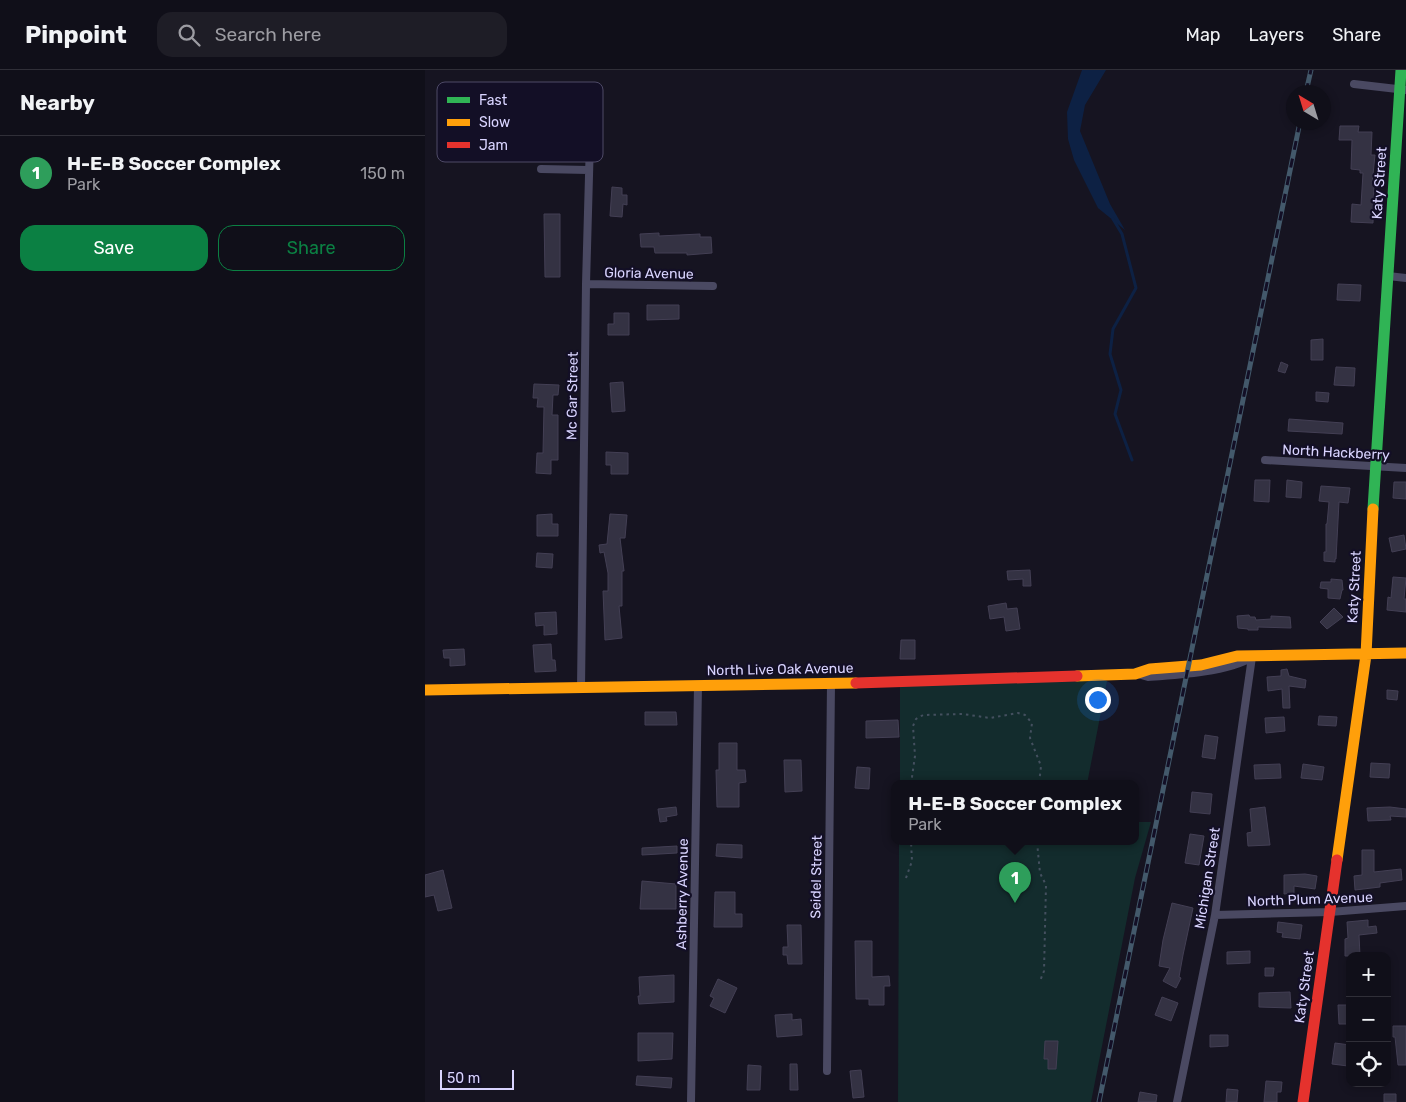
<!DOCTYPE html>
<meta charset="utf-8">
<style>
body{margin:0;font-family:Rubik,sans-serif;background:#1e1d26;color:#f1f3f6}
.controls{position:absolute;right:15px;bottom:15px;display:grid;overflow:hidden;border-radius:10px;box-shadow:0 2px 8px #0003}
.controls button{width:45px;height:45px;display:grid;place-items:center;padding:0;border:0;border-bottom:1px solid #302f38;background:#100f19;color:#f1f3f6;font:25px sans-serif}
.compass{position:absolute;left:861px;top:15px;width:45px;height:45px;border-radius:50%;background:#100f19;box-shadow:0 2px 8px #0003;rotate:322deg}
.scale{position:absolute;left:15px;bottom:12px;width:74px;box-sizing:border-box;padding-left:5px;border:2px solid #d9d4ff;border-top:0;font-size:14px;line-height:18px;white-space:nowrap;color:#d9d4ff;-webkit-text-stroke:4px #130f26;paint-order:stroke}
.you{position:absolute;left:672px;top:629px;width:18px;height:18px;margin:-12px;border:4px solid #fff;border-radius:50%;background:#1a73e8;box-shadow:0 0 0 8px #1a73e833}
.badge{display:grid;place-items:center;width:32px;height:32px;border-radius:50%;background:#0b8043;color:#fff;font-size:16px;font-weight:700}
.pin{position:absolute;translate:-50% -41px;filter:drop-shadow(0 1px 2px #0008)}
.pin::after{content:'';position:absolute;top:26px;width:18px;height:15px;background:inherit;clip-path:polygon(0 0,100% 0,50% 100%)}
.popup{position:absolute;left:466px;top:710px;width:248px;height:65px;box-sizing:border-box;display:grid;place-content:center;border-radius:10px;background:#100f19;filter:drop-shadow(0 1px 4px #0005);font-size:16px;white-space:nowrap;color:#9c9ca2}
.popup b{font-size:19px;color:#f1f3f6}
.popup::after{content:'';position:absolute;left:50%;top:100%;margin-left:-10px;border:10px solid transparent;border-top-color:#100f19}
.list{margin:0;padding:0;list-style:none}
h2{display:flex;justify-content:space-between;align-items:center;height:65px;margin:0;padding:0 20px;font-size:21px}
h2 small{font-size:16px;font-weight:400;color:#9c9ca2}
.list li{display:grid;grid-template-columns:32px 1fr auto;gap:15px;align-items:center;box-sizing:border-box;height:75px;padding:0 20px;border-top:1px solid #302f38}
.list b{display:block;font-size:19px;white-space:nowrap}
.list p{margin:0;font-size:16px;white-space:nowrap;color:#9c9ca2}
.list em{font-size:16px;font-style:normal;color:#9c9ca2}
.actions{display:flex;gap:10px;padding:15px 20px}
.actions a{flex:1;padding:11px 0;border:1px solid #0b8043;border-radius:15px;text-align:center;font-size:18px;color:#0b8043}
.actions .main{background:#0b8043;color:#fff}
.icon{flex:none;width:28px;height:28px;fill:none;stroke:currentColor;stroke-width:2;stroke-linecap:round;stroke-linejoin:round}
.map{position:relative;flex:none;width:981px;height:1032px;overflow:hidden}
header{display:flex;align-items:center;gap:30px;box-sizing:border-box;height:70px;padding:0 25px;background:#100f19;border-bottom:1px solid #302f38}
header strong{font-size:24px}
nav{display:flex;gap:28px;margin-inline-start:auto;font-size:18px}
.search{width:350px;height:45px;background:#1e1d26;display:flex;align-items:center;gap:12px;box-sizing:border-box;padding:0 18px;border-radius:15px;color:#9c9ca2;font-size:19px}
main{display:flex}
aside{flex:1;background:#100f19}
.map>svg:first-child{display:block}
</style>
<header>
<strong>Pinpoint</strong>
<div class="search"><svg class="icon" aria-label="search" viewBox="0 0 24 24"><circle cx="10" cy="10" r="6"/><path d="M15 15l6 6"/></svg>Search here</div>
<nav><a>Map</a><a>Layers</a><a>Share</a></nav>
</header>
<main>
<aside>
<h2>Nearby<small></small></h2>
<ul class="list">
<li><span class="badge" style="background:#2e9e5b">1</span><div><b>H-E-B Soccer Complex</b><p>Park</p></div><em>150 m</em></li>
</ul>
<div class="actions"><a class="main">Save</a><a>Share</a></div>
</aside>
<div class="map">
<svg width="981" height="1032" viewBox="0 0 981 1032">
<rect width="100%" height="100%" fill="#161421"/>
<path fill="#132c2d" d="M682 611 662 714H475V612Z
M710 752H726L710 808 666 1032H473L474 772H710Z"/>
<path fill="#0d2144" d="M657 0H681L660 35 655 61 685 134 700 160 673 138 649 90 643 69 642 42Z"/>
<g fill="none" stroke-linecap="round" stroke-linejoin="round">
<path stroke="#0d2144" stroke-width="3" d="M688 149 697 164 711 218 688 259 685 284 696 320 690 344 707 390"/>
</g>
<path fill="#343243" stroke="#433f54" d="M915 56H934L933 62H947L946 85H950L947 114H949L948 153 926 152 927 134 936 135 938 103H935V100L926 99 927 70H914Z
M187 117 197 118V125H202V135L198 134 197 147 185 146Z
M119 144H135V207H120Z
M234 163V166L275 164V167H286L287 183 262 185V183H230L229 177H216L215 164Z
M913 214 936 215 935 231 912 230Z
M222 235H254V249L222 250Z
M189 243H204V265H183V254H189Z
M898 269V290H886V270Z
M856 292 863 295 860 303 853 301Z
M911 297 930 298 929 316 909 315Z
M198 312 200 341 187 342 185 313Z
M109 314 134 315 133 325H128L127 345H133V390H126V404L111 403 112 383H118L119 337H112L113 328H108Z
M891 322 904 323 903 332 891 331Z
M864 349 918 353 917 364 863 361Z
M181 382 203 383V404H186V395H181Z
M830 410H845L844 432 829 431Z
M862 410 877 412 876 428 861 427Z
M969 412H981V429L968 428Z
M896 416 925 418 923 433 914 432 911 489H910V492L899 491V482H901V454H902L904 432 894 431Z
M127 444V454H133V466H112V445Z
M185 444 202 445 200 468H195L199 501H197V536H194L197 568 180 570 178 521H183V503L179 482 175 483 174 475 182 474Z
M979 465 981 479 967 482 964 468Z
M112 483 128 484 127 498 111 497Z
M605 500 606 516H598V509L583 510 582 501Z
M968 507 981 508 979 529H981V542L962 540 963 527 966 528Z
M906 509 917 510 918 520H917L915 529 903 528V519L895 518 896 512H906Z
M581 533 582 539 592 538 595 559 581 561 579 547 565 549 563 536Z
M909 538 918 547 902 559 895 552Z
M131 542 132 564 119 565V555L111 556 110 543Z
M824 545 825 547H830L831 550 846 549V546L865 547 866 558 833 557V560H823V559L813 558 812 546Z
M476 570H490V589H475Z
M126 574 127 590H130L131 601 110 602 108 575Z
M39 579 40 595 25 596V588H19L18 580Z
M862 599 864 606 881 610 880 618 864 616 865 638H858L857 619 843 621 842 607 856 606V600Z
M962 620 973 621 972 630 962 629Z
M220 642H251L252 655H220Z
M894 646 912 647 911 656 893 655Z
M859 647 860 661 841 663 840 648Z
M473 650 474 667 441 668V651Z
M780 665 793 667 790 689 777 687Z
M294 673H312V700H320L321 712 314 713V737H292L291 700H294Z
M359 690H376L377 721 360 722Z
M946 693 965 694 964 708 945 707Z
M855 694 856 708 830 709 829 695Z
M878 694 899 697 897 710 876 708Z
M432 697 445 698 444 719 430 718Z
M767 722 787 724 785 744 765 742Z
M251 737 252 745 241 747 242 751 235 752 233 739Z
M840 737 845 775 823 776 822 763 827 762 825 739Z
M965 737 981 739V747L965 746 966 750 943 751 942 738Z
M765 764 779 766 774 795 760 793Z
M292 774 317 775V788L291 786Z
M252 776V783L217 785V778Z
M937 780H949V802L976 799 977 810 955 813V817L930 820 929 806 937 805Z
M18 800 27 838 13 841 9 825 0 827V805Z
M880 804 892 806 890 819 869 816V823L859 824V805Z
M217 811 251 814V839H215Z
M290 822H310V844H317V857H289Z
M747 833 768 838 758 885 754 907 756 908 751 918 738 911 745 898 734 896 738 870Z
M943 850V857L951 856 952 863 934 865 935 886H920V869L923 868 922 852Z
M853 852 877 855 875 869 857 867 858 863 852 862Z
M362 855H376L377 894H363L362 885H358V877H363Z
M430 871H447V907L464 906 465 916H459V935H444V929H431Z
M825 881V893L802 894V882Z
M840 898H849L848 906H840Z
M249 905V932L214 934 213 926H215L214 907Z
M293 909 312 918 300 943 285 936 289 928 285 926Z
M865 922 866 938 834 937V923Z
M737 927 753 933 746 951 730 945Z
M913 935H925V954H914Z
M367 944V950L376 949 377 965 352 967 350 945Z
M968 956H981V995H973L970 967H968Z
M213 963H248L247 989 213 991Z
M785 965H803V976L785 977Z
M620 971H633L631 999H623V989H619Z
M910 973 925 975 923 996 907 994Z
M365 994H372L373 1020H365Z
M323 995 336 996 335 1020H322Z
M436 1000 439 1027 428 1028 425 1001Z
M212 1006 247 1008 246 1018 211 1015Z
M841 1011 857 1012 856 1022H852V1032H839Z
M802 1019 813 1020 812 1032H801Z
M715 1022 732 1025 731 1032H713Z
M959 1024H971V1032H959Z"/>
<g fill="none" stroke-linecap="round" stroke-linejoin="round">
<path stroke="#44505f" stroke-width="2" stroke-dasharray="2.5 4" stroke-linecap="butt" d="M486 714 490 686 488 656 491 649 498 645 538 644 565 648 593 643 600 645 607 653 605 668 616 696 614 714
M612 772 615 803 621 815 619 901 615 911
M481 808 487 791 486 772"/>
<path stroke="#4a4962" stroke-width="8" d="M929 14 981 20
M116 99 163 100
M963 206 981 208
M161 214 288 216
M840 390 981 398
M713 604 723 607C752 605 803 602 827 587
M156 618 161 214 166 34
M790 845 905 842 981 836
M402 1001 406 613
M266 1032 273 616
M752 1032 790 845 827 587"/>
<path stroke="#30b455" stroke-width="11" d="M948 439 976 0"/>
<path stroke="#ff9f0a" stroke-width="11" d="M652 606 710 604 725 599 776 595 812 586 981 583
M0 620 431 613
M912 790 941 585 948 439"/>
<path stroke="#e5322d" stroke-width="11" d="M431 613 652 606
M878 1032 912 790"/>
<g stroke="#43596b" stroke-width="5">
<path id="rail" d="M881 22 886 0
M674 1032 875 52"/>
</g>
<use href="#rail" stroke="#130f26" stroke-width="3" stroke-dasharray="9" stroke-linecap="butt"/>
</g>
<g text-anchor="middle" stroke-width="4.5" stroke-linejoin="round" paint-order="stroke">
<g font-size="14" fill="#d9d4ff" stroke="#130f26">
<text transform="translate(954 113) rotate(-86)" y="5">Katy Street</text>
<text transform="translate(224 203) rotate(1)" y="5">Gloria Avenue</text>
<text transform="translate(147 326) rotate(-89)" y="5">Mc Gar Street</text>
<text transform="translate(911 382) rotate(3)" y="5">North Hackberry</text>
<text transform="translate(929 517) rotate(-87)" y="5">Katy Street</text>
<text transform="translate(355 599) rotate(-1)" y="5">North Live Oak Avenue</text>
<text transform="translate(391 807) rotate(-89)" y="5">Seidel Street</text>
<text transform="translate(782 808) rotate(-81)" y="5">Michigan Street</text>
<text transform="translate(257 824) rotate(-89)" y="5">Ashberry Avenue</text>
<text transform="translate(885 829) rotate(-2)" y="5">North Plum Avenue</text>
<text transform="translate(879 917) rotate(-82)" y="5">Katy Street</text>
</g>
</g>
<rect x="12" y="12" width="166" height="80" rx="8" fill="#130f26" stroke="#4e4a67" stroke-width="1"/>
<rect x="22" y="27" width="23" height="6" fill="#30b455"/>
<rect x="22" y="49" width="23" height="7" fill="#ff9f0a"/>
<rect x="22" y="72" width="23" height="6" fill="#e5322d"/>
<g font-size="14" fill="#d9d4ff">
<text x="54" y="35">Fast</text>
<text x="54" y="57">Slow</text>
<text x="54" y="80">Jam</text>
</g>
</svg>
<div class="controls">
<button>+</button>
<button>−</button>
<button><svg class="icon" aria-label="locate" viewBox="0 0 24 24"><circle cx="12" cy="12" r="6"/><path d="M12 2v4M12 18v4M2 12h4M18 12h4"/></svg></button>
</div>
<svg class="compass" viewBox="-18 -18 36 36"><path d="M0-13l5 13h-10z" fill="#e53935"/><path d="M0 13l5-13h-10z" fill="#9c9ca2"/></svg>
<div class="scale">50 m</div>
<div class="you"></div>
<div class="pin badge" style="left:590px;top:833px;background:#2e9e5b">1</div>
<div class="popup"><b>H-E-B Soccer Complex</b>Park</div>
</div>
</main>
